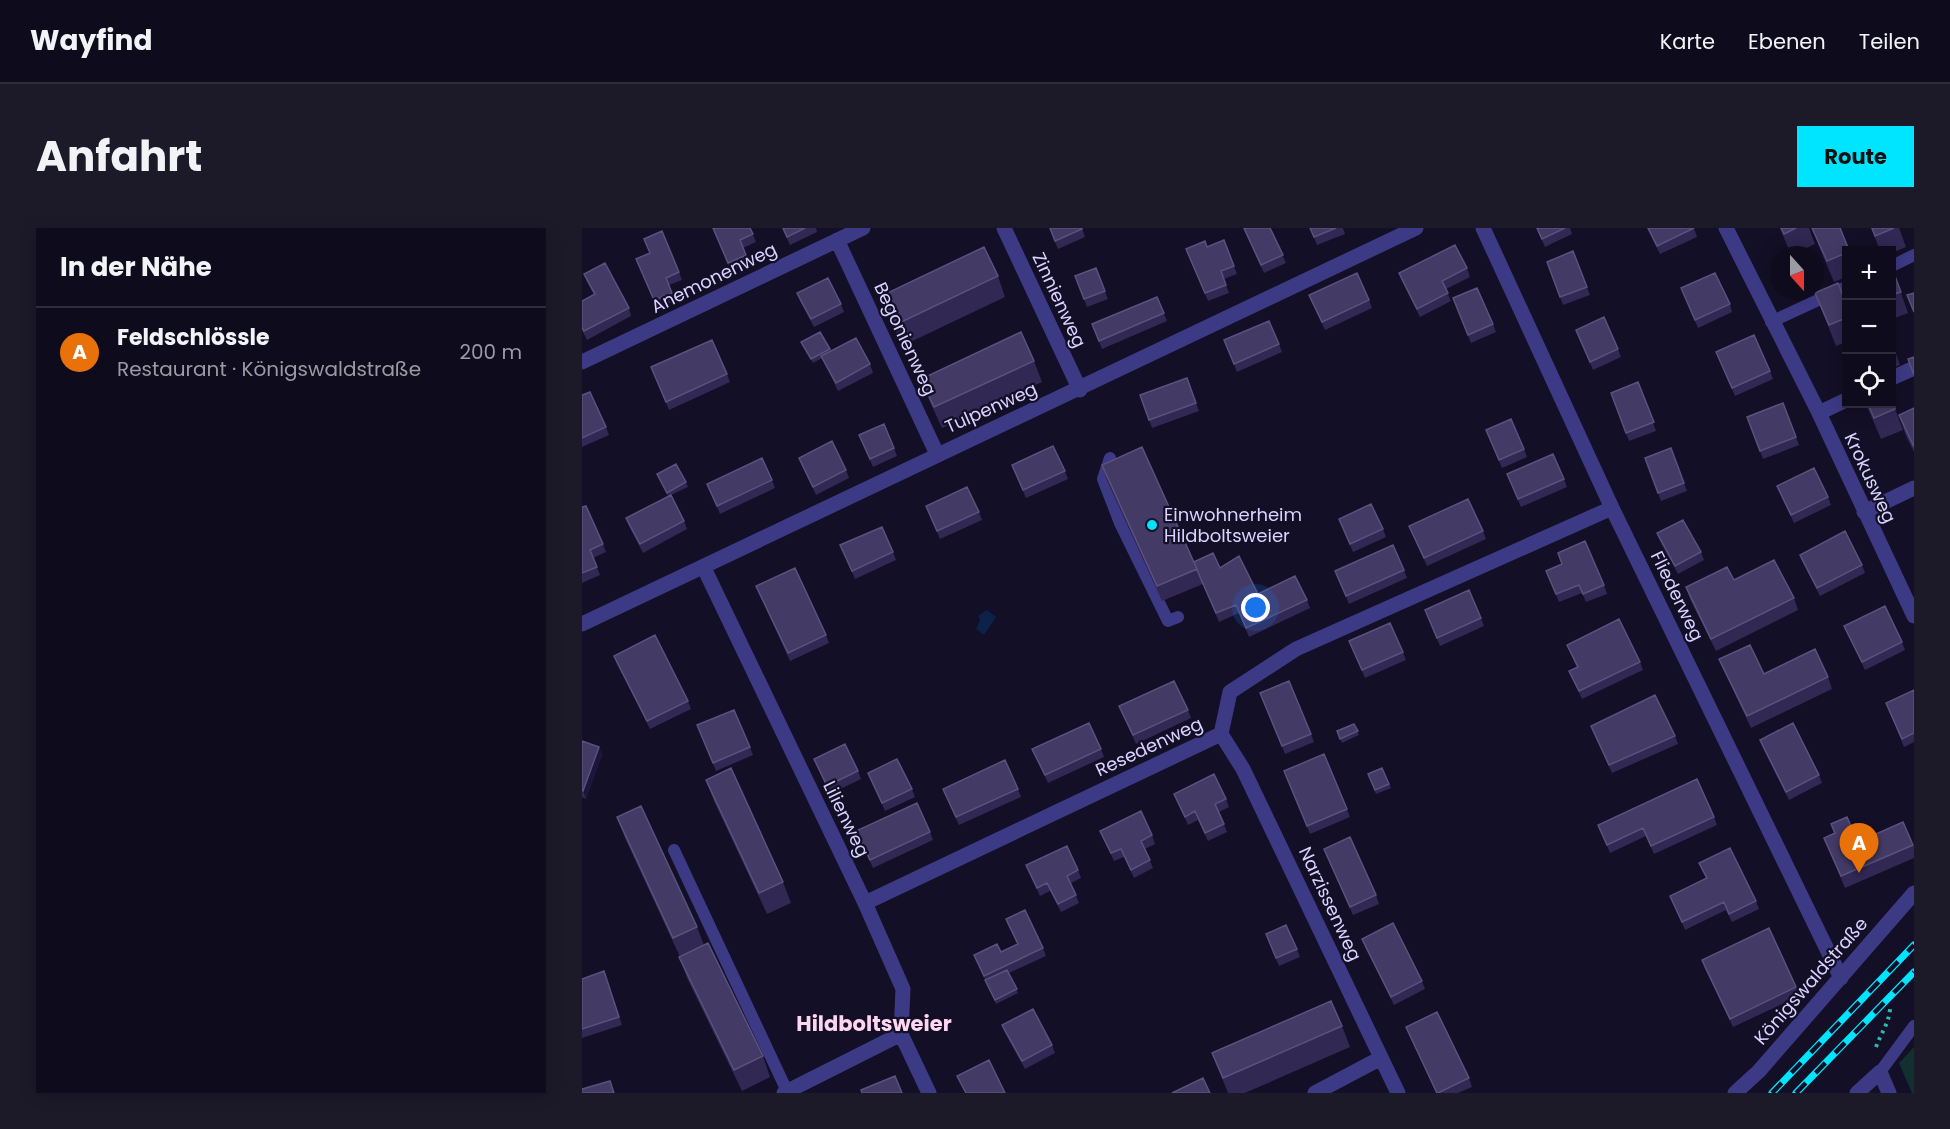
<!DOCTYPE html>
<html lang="de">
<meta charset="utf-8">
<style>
body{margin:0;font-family:Poppins,sans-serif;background:#1c1929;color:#f1f3f6}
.controls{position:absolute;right:18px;top:18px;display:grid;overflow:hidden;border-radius:0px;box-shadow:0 3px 15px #0003}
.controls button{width:54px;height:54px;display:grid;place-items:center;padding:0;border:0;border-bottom:2px solid #2e2b3b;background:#0e0b1c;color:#f1f3f6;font:30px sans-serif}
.compass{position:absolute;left:1188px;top:18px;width:54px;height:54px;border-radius:50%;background:#0e0b1c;box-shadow:0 3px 15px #0003;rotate:159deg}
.you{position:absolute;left:674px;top:380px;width:21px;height:21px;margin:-15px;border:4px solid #fff;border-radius:50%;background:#1a73e8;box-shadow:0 0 0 9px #1a73e833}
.badge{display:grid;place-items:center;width:39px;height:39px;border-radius:50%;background:#00e5ff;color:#fff;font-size:20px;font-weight:700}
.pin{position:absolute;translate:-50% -50px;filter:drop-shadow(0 2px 3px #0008)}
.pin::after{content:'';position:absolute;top:32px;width:21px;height:18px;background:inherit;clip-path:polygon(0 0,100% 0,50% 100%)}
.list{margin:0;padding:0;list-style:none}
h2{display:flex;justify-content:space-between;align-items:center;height:78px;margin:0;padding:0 24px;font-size:26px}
h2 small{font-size:20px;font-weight:400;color:#9b9ba3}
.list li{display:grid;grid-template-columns:39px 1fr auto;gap:18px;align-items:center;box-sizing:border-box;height:90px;padding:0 24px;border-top:2px solid #2e2b3b}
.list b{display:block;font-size:22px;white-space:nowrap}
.list p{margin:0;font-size:20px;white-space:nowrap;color:#9b9ba3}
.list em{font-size:20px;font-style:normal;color:#9b9ba3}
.icon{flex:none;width:33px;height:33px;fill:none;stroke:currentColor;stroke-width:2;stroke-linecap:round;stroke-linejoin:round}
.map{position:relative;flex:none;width:1332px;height:865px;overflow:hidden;border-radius:0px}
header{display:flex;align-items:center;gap:36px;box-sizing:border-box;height:84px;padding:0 30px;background:#0e0b1c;border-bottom:2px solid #2e2b3b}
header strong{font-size:28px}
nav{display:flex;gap:33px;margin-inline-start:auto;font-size:21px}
.intro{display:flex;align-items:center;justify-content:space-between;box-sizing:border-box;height:144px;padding:0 36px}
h1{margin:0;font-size:42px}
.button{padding:15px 27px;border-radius:0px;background:#00e5ff;color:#111;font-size:21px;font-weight:700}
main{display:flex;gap:36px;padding:0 36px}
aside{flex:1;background:#0e0b1c;border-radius:0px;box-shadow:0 3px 15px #0003}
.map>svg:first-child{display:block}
</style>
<header>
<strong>Wayfind</strong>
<nav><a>Karte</a><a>Ebenen</a><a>Teilen</a></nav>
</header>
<div class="intro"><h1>Anfahrt</h1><a class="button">Route</a></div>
<main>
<aside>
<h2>In der Nähe<small></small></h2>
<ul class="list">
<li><span class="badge" style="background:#e8710a">A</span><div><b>Feldschlössle</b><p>Restaurant · Königswaldstraße</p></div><em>200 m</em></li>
</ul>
</aside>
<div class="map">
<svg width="1332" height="865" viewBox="0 0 1332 865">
<rect width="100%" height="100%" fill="#130f26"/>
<path fill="#12302f" d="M1332 819V865H1330L1317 835Z"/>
<path fill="#0c2248" d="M405 382 414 389 402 407 394 401 398 392 396 388Z"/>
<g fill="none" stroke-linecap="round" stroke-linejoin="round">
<path stroke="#2fb8b0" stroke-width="4" stroke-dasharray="3 4.5" stroke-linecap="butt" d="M1294 819C1299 805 1307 795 1308 781"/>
<path stroke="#3d3a85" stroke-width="12" d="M1310 38 1332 27
M1189 94 1264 59
M528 230 521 251 538 295 586 393 596 389
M92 622 205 863
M1298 844 1332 798"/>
<path stroke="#3d3a85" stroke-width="15" d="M422 0 498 162
M901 0 1030 280 1259 750
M1144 0 1237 185 1332 388
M255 12 355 226
M0 134 281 0
M1310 150 1332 140
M1237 185 1264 172
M1282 284 1332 260
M122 340 283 675 321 761 319 806 347 865
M0 396 834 0
M639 506 661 541 816 865
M283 675 639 506 648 464 714 421 1030 280
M202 865 319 806
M733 865 799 830
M1153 865 1177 843 1332 665
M1275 865 1298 844 1307 865"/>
<g stroke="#00e5ff" stroke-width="7">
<path id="rail" d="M1190 865 1332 717
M1214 865 1332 744"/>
</g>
<use href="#rail" stroke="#130f26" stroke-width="4.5" stroke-dasharray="14" stroke-linecap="butt"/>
</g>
<path fill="#312854" d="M131 0H168L174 14 161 20 167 35 149 43Z
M200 0H234L235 4 208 17Z
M467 0H500L503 9 476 21Z
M661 0H688L704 35 682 45Z
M728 0H761L763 6 735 17Z
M954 0H988L990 6 963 19Z
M1065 0H1112L1115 9 1078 26Z
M1198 0H1227L1233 16 1209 27Z
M1230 0H1261L1258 1 1264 22V49L1252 54 1238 21Z
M1289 0H1317L1324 19 1310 25V22H1298Z
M62 11 97 44 100 52 87 57 93 73 75 80 54 31 68 26Z
M642 12 655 46 642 51 647 65 626 73 607 29 625 19Z
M991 23 1008 67 981 77 965 34Z
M514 40 526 71 505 79 493 48Z
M885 40 888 49 864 61 869 73 838 89 820 53 817 45Z
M1310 40 1326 85 1310 91Z
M2 46 47 80 49 88 5 112 0 102V73L12 67 5 54Z
M416 48 423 69 320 118 307 89 299 68Z
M1099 60 1148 76 1150 84 1116 100Z
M215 65 259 76 262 84 232 99 218 73Z
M1233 65 1264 76V114L1254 118Z
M727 67 787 72 790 80 743 102Z
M575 69 585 93 520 121 510 96Z
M871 70 911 96 914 104 889 115Z
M994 102 1036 121 1039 129 1011 142Z
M642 112 697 116 700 124 655 144Z
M219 114 248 121 249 123 288 136 291 145 256 163 240 130 231 135Z
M1310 114 1318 137 1310 140Z
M1134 124 1188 143 1191 151 1153 168Z
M452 133 460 154 360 200 347 172 339 151Z
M69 139 145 146 148 154 87 182Z
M605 150 617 183 570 200 558 167Z
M1056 154 1074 203 1047 213 1029 165Z
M0 167 24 199 27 207 0 219Z
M1201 175 1217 217 1181 231 1165 189Z
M1284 176H1310L1313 181 1321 202 1299 211Z
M1332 180V224L1324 208 1317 187Z
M904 202 942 221 945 229 920 240Z
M277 207 312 220 315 228 291 239Z
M1089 220 1105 263 1079 273 1063 230Z
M217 230 264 242 267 250 234 267Z
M430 237 483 243 486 251 444 270Z
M520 237 612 334 638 340 676 366 725 372 728 380 667 409 657 385 637 394 621 356 580 373 525 253Z
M75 246 104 254 106 259 89 267 102 293 105 301 61 325 47 298 44 290 86 268Z
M925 246 982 251 985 259 939 279Z
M190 252 193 260 138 286 125 256Z
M1195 258 1246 269 1249 277 1212 295Z
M344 278 397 284 400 292 358 311Z
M0 279 21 316 24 324 11 330 18 347 0 355Z
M757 291 801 301 804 309 771 324Z
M827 298 901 303 904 311 845 338Z
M1075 305 1119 324 1122 332 1096 346 1078 313Z
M258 317 311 324 314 332 273 351Z
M976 325 1022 357 1025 366 1004 374 1000 365 977 374 964 343 980 336Z
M1218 327 1280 337 1283 345 1238 368 1221 335Z
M822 342 825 350 767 376 753 343Z
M1152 352 1212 370 1216 382 1134 423 1108 371 1104 359Z
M174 358 244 407 247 415 208 433Z
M843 382 899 390 902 398 858 418Z
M1262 398 1320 414 1323 422 1283 442Z
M767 413 821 424 824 432 783 450Z
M985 417 1058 434 1061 442 1000 471 987 443 995 440Z
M32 428 106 473 109 481 68 501 35 436Z
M1137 431 1182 446 1246 449 1250 461 1169 500 1142 443Z
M1332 462V514L1322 519 1304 475Z
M681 473 729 506 732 514 703 526Z
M537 478 606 482 609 490 554 516Z
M772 496 777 507 760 515 755 503Z
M1009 498 1093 508 1096 516 1030 545Z
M118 505 168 519 171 527 134 543Z
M1178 512 1237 547 1240 555 1207 572 1181 520Z
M0 513 17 519 20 527 4 571 0 569Z
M450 521H519L522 529 466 555Z
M232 531 276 543 279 551 248 566Z
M800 540 809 560 794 566 786 546Z
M286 545 330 561 333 569 303 583Z
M705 551 765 581 768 589 728 606Z
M124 552 201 654 209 675 185 686 132 573Z
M361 561H436L439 569 377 597Z
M592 566 644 571 647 579 637 584 645 604 626 613 616 592 606 597Z
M35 589 115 699 122 717 181 828 188 849 160 863 105 750 98 729 43 610Z
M1132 589 1135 597 1072 626 1064 608 1028 625 1016 597Z
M1321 594 1332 619V630L1263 660 1242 610 1252 606 1249 596 1276 614Z
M274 603 348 604 351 612 291 640Z
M518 603 570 607 573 616 563 621 571 640 552 650 542 629 532 633Z
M742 621 794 667 797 676 771 687Z
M1117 635 1174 673 1177 681 1150 694 1144 682 1103 702 1088 668 1124 651Z
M444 637 496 642 499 650 489 655 497 675 479 684 468 663 458 668Z
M424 691 461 720 464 728 427 745 436 765 414 776 392 727 419 724 435 716Z
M684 706 715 721 718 729 697 738Z
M780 711 840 753 843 761 812 777 783 719Z
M1120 732 1214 759 1217 768 1151 799 1123 741Z
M22 743 40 797 0 810V751Z
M420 797 470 817 473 825 443 841 423 805Z
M760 798 768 819 663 865H646L630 825Z
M824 799 887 850 890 859 876 865H854Z"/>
<path fill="#1d163a" d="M17 519 20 527 4 571 1 563Z"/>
<path fill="#433a66" stroke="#5a527e" stroke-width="1.5" d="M131 0H168L171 6 158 12 164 27 146 35Z
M201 0H223L205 9Z
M468 0H500V1L473 13Z
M662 0H688L701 27 679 37Z
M728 0H754L732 9Z
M955 0H983L960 11Z
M1066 0H1112L1075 18Z
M1199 0H1214L1202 6Z
M1230 0H1258L1267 22H1264V25L1245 33Z
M1290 0H1312L1293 8Z
M80 3 97 44 84 50 90 65 72 72 54 31 68 25 62 11Z
M642 12 652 38 639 43 644 57 623 65 604 21 623 13 625 19Z
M873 17 885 40 860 53 866 65 835 81 817 45Z
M402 19 416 48 313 97 299 68Z
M991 23 1005 59 978 69 965 34Z
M23 35 47 80 2 103 0 99V73L13 66 2 46Z
M514 40 523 63 502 71 493 48Z
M1310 40 1319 64 1310 67Z
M775 45 787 72 740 94 727 67Z
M1133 45 1148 76 1113 92 1099 60Z
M246 50 259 76 229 91 215 65Z
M1256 55 1264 76V90L1247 97 1233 65Z
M895 60 911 96 886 107 871 70Z
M1332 65V84L1325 67Z
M575 69 582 85 517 113 510 96Z
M1022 89 1036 121 1008 134 994 102Z
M687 93 697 116 652 136 642 112Z
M238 104 248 121 229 131 219 114Z
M439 104 452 133 352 179 339 151Z
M1172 107 1188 143 1150 160 1134 124Z
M274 110 288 136 254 155 239 128Z
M130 112 145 146 84 174 69 139Z
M1332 129V147L1326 131Z
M605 150 614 175 567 192 558 167Z
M1056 154 1072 194 1044 205 1029 165Z
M8 164 24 199 0 210V167Z
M1310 171 1313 181 1292 190 1286 176H1310Z
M1201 175 1214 209 1178 223 1165 189Z
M1332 180V219L1317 187Z
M929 191 942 221 917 232 904 202Z
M302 196 312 220 288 231 277 207Z
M250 213 264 242 231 259 217 230Z
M471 218 483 243 441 262 430 237Z
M560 219 615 341 575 358 520 237Z
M1089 220 1102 255 1076 265 1063 230Z
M971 226 982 251 936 271 925 246Z
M180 230 190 252 135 278 125 256Z
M94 236 104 254 85 265 75 246Z
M1232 240 1246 269 1209 287 1195 258Z
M385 259 397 284 355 303 344 278Z
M89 267 102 293 58 316 44 290Z
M886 271 901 303 842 330 827 298Z
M789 276 801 301 768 316 757 291Z
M4 278 21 316 8 322 15 339 0 345V279Z
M1101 292 1119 324 1093 338 1075 305Z
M300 299 311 324 270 343 258 317Z
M1263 303 1280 337 1235 360 1218 327Z
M1003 313 1022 357 1001 366 997 357 974 366 964 343 980 336 976 325Z
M811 317 822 342 764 368 753 343Z
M631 325 638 340 657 328 676 366 713 348 725 372 664 400 654 377 634 385 618 349 612 334Z
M1192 332 1212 370 1129 411 1104 359 1145 339 1152 352Z
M213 340 244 407 206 425 174 358Z
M887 362 899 390 855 410 843 382Z
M1303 378 1320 414 1280 434 1262 398Z
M1037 391 1058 434 997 463 987 443 996 439 985 417Z
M808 395 821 424 780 442 767 413Z
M73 407 106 473 65 493 32 428Z
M1168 417 1182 446 1233 421 1246 449 1165 488 1137 431Z
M592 453 606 482 551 507 537 478Z
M707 453 729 506 700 518 678 465Z
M1332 462V505L1320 511 1304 475Z
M1073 467 1093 508 1027 537 1009 498Z
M152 482 168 519 131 535 115 497Z
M507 495 519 521 463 547 450 521Z
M1211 495 1237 547 1204 564 1178 512Z
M772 496 776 503 758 511 755 503Z
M0 513 17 519 1 563 0 562Z
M263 516 276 543 245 558 232 531Z
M742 526 765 581 725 598 702 543Z
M315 531 330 561 300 575 286 545Z
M423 532 436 561 374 589 361 561Z
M149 540 201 654 177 665 124 552Z
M800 540 807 556 793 562 786 546Z
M632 546 644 571 633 576 642 596 623 605 613 583 603 589 592 566Z
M1115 551 1132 589 1069 618 1061 600 1025 617 1016 597Z
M335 575 348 604 288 632 274 603Z
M59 578 115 699 91 710 35 589Z
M559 583 570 607 559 613 568 632 549 642 539 621 529 625 518 603Z
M1265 589 1276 614 1321 594 1331 617 1259 648 1242 610 1253 605 1249 596Z
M768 609 794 667 768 679 742 621Z
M485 618 496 642 485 648 494 667 476 676 465 655 455 660 444 637Z
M1148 620 1174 673 1147 686 1142 674 1100 694 1088 668 1125 650 1117 635Z
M443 682 461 720 402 748 392 727 415 716 419 724 436 716 424 691Z
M811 695 840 753 809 769 780 711Z
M704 697 715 721 694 730 684 706Z
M1187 700 1214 759 1148 791 1120 732Z
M126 715 181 828 152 842 97 729Z
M425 742 435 761 413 772 403 752Z
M22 743 37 789 0 801V751Z
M749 773 760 798 641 850 630 825Z
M451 781 470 817 440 833 420 797Z
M855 784 887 850 856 865H855L824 799Z
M407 832 423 865H384L375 848Z
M313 848 320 865H280L279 862Z
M621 850 628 865H590Z
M28 853 32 865H0V861Z"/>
<circle fill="#00e5ff" stroke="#130f26" stroke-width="2" cx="570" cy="297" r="6"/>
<g text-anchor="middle" stroke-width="4.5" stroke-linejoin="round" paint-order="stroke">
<g font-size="18" fill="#d9d4ff" stroke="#130f26">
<text transform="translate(132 50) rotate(-26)" y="6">Anemonenweg</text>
<text transform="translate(477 72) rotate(65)" y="6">Zinnienweg</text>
<text transform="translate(323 111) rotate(65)" y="6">Begonienweg</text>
<text transform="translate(409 180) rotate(-24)" y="6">Tulpenweg</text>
<text transform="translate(1288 250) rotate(65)" y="6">Krokusweg</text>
<text transform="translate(1095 368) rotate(64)" y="6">Fliederweg</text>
<text transform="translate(567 519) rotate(-25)" y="6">Resedenweg</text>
<text transform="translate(264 591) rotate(64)" y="6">Lilienweg</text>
<text transform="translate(748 676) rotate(65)" y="6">Narzissenweg</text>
<text transform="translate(1229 753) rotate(-49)" y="6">Königswaldstraße</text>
</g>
<g font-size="18" fill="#d9d4ff" stroke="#130f26" text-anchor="start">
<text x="582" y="293">Einwohnerheim<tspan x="582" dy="21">Hildboltsweier</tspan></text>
</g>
<g font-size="21" font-weight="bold" fill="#ffd6f0" stroke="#130f26">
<text x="292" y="803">Hildboltsweier</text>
</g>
</g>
</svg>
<div class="controls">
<button>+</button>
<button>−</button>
<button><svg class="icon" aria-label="locate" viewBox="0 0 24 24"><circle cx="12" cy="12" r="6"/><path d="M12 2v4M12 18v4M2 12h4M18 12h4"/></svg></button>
</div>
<svg class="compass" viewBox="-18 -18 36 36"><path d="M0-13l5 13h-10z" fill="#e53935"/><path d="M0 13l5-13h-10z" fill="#9b9ba3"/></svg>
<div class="you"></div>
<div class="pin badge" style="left:1277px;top:645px;background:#e8710a">A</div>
</div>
</main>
